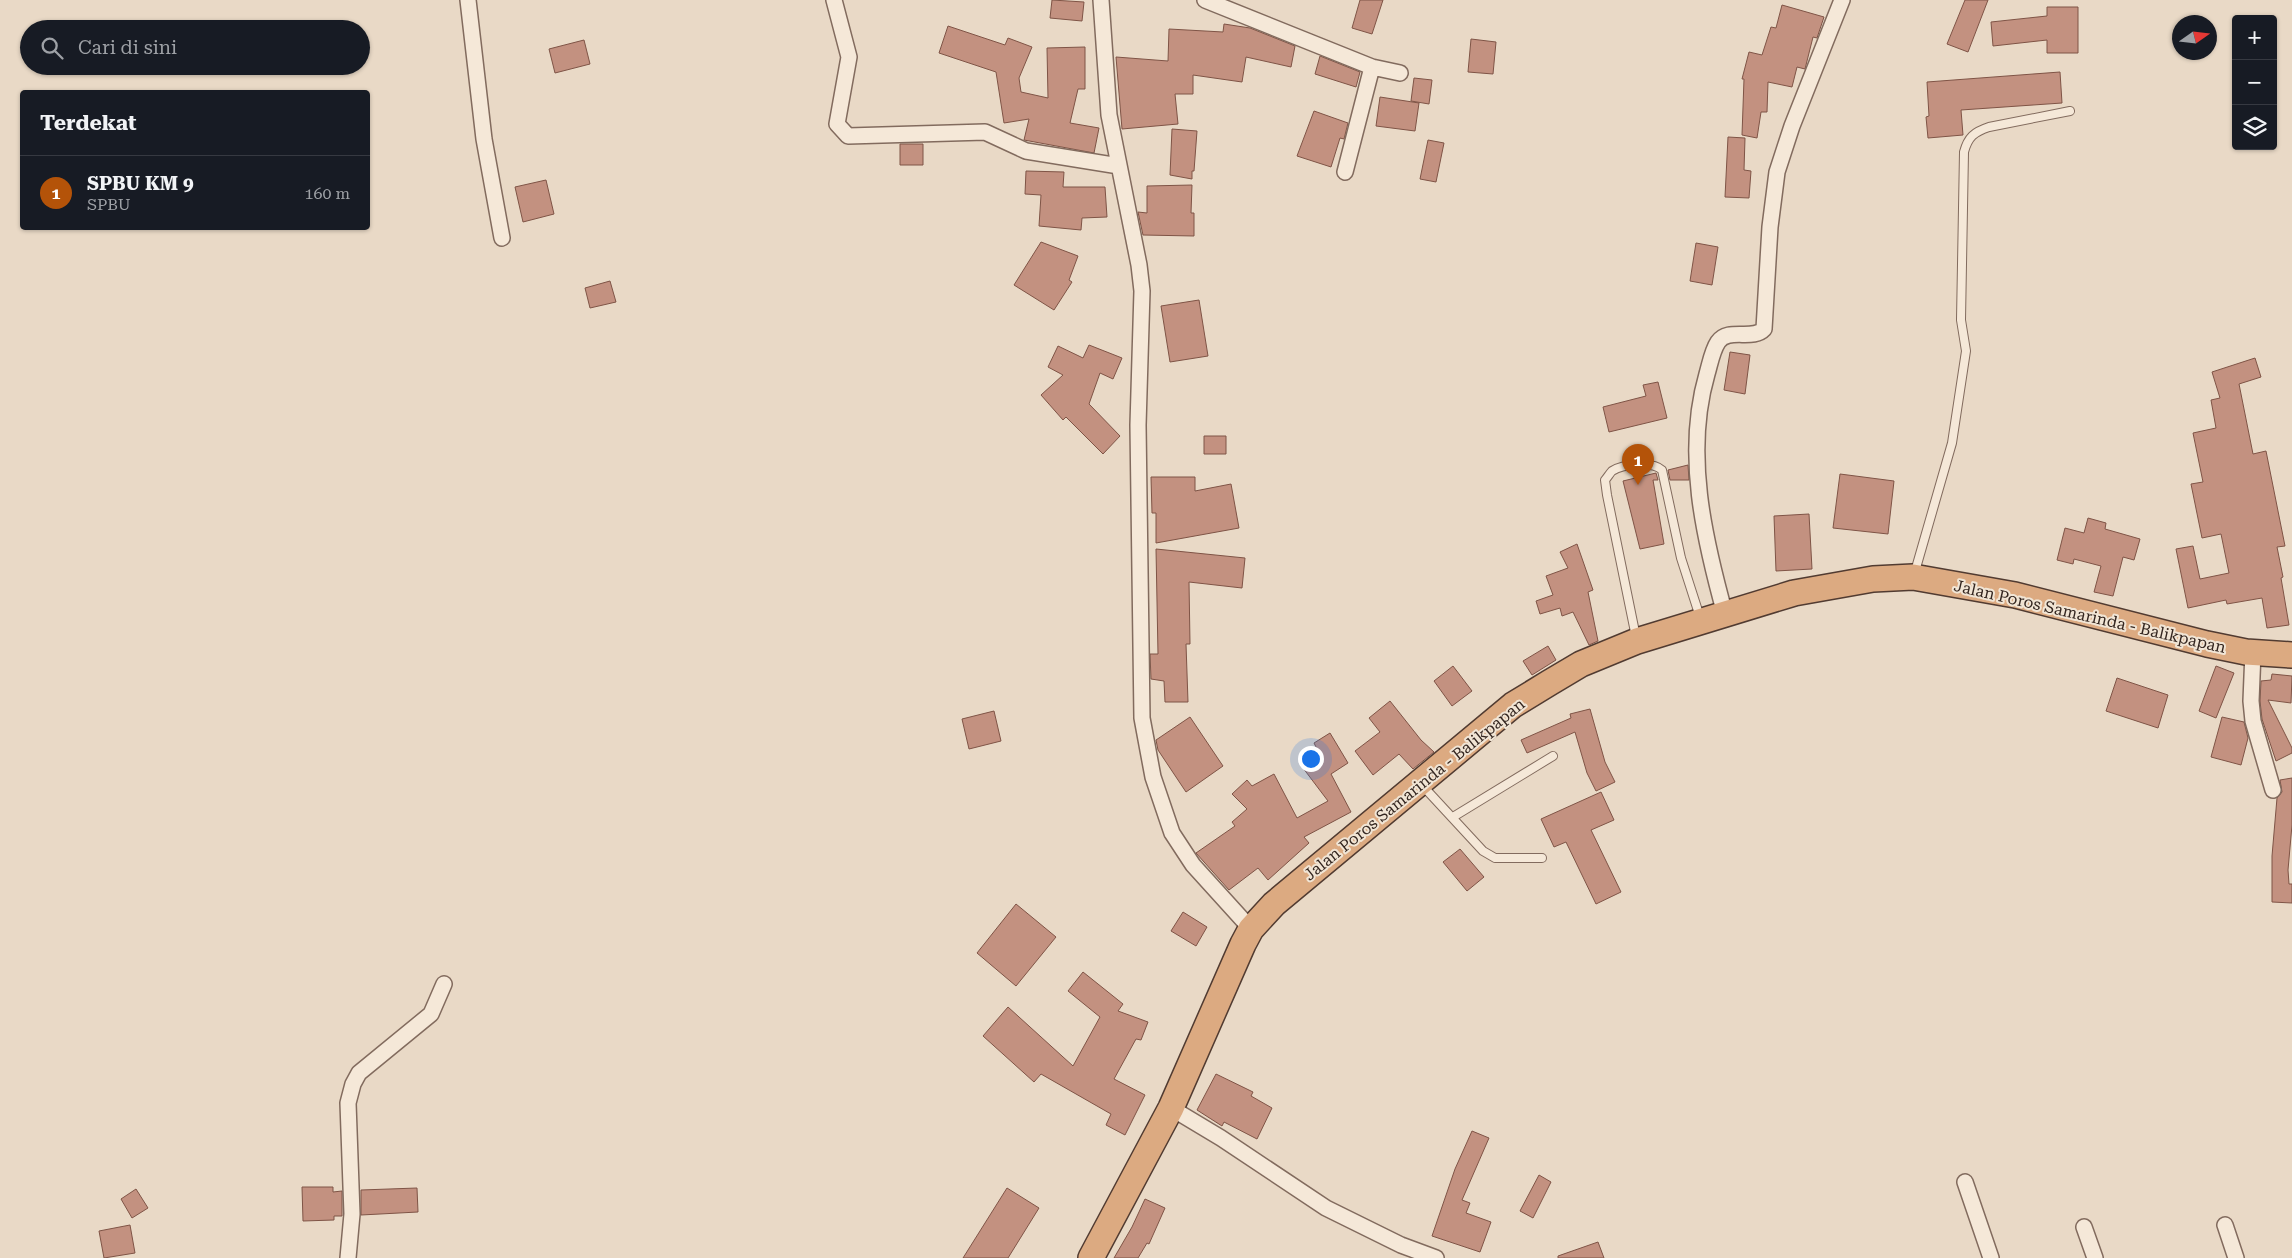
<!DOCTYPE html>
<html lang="id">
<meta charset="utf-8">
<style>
body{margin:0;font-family:"Roboto Serif",serif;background:#20242c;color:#f1f3f6}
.controls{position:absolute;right:15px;top:15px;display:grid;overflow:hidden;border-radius:5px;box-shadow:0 1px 4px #0004}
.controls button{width:45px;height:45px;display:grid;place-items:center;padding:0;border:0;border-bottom:1px solid #363941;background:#171b24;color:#f1f3f6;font:25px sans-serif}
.compass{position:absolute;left:2172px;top:15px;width:45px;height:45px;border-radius:50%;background:#171b24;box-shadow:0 1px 4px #0004;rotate:76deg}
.you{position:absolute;left:1310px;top:758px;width:18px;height:18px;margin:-12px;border:4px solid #fff;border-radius:50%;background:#1a73e8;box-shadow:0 0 0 8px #1a73e833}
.badge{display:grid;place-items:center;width:32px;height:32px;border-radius:50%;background:#b45309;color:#fff;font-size:16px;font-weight:700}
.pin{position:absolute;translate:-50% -41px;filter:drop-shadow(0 1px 2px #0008)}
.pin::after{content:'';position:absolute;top:26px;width:18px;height:15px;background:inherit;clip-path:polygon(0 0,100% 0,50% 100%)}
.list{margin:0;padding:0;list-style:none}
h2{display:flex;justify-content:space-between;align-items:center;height:65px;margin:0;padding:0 20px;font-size:21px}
h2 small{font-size:16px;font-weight:400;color:#9ea1a6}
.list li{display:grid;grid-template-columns:32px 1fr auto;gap:15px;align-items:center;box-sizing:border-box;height:75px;padding:0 20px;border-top:1px solid #363941}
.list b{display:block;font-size:19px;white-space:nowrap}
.list p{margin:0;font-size:16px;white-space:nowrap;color:#9ea1a6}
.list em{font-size:16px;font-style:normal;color:#9ea1a6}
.icon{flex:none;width:28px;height:28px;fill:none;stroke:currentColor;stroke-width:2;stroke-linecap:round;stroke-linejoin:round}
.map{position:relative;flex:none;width:2292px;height:1258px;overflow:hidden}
.search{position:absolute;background:#171b24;box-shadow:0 1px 4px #0004;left:20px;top:20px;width:350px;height:55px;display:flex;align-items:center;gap:12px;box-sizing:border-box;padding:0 18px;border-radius:28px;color:#9ea1a6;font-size:19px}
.panel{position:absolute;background:#171b24;box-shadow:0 1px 4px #0004;left:20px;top:90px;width:350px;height:140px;border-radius:5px}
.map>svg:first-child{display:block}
</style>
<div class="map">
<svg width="2292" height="1258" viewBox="0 0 2292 1258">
<rect width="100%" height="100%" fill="#e9d9c6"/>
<path fill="#c39180" stroke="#7f5446" d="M1052 0 1084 2 1082 21 1050 18Z
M1360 0H1383L1372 34 1352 28Z
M1965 0H1988L1968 52 1947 44Z
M1782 5 1824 17 1817 38 1813 37 1805 69 1797 67 1792 87 1768 82 1767 112H1761L1757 138 1742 135 1744 79H1742L1749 52 1762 55 1771 27 1776 28Z
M2047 7H2078V53H2047V40L1993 46 1991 22 2047 16Z
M1224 24 1250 28 1295 46 1291 67 1246 57 1242 82 1193 75V94H1175L1178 124 1122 129 1116 57 1168 61 1169 29 1223 32Z
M948 26 1005 45 1008 38 1032 47 1019 78 1021 92 1048 98 1047 48 1085 47V89H1078L1070 123 1099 128 1094 153 1024 140 1029 119 1004 123 996 72 939 53Z
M1471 39 1496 42 1493 74 1468 72Z
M584 40 590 64 555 73 549 49Z
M1320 56 1360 72 1356 87 1315 74Z
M2060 72 2062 103 1961 110 1963 135 1928 138 1926 117 1929 116 1927 82Z
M1414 78 1432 80 1429 104 1411 101Z
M1380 97 1419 103 1415 131 1376 126Z
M1314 111 1348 123 1344 139 1340 138 1331 167 1297 156Z
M1172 129 1197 131 1194 171H1192V179L1170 175Z
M1728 137 1745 138 1744 170 1751 171 1749 198 1725 197Z
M1428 140 1444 143 1436 182 1420 179Z
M900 144H923V165H900Z
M1026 171 1064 172 1063 187H1105L1107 217 1082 218 1081 230 1039 226 1041 195 1025 194Z
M546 180 554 214 523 222 515 187Z
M1192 185 1191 213H1194V236L1143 235 1138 212 1147 213V186Z
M1041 242 1078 256 1069 280 1072 282 1054 310 1014 285Z
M1696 243 1718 247 1712 285 1690 281Z
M610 281 616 302 590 308 585 288Z
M1199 300 1208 356 1170 362 1161 306Z
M1089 345 1122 358 1113 379 1100 373 1089 404 1120 436 1103 454 1066 417 1063 420 1041 395 1063 375 1048 367 1058 346 1083 358Z
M1730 352 1750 355 1745 394 1724 390Z
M2255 358 2261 377 2239 384 2253 454 2266 451 2285 546 2277 547 2283 577 2281 578 2289 625 2267 628 2262 598 2227 604 2226 600 2188 608 2176 549 2193 546 2200 579 2229 573 2221 534 2202 538 2191 484 2203 482 2193 433 2216 428 2211 400 2220 398 2212 372Z
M1658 382 1667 418 1609 432 1603 407 1646 396 1643 385Z
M1204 436H1226V454H1204Z
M1688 465 1689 480H1670L1668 470Z
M1656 473 1658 480H1653L1664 544 1640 549 1623 481Z
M1840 474 1894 481 1888 534 1833 528Z
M1151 477H1195V491L1231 484 1239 528 1156 543V513H1152Z
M1809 514 1812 569 1776 571 1774 516Z
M2088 518 2106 523 2105 529 2140 539 2134 560 2123 557 2113 596 2094 592 2101 566 2074 559 2073 564 2057 560 2065 528 2084 533Z
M1577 544 1593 590 1588 592 1598 641 1589 645 1573 612 1562 616 1560 608 1540 614 1536 601 1553 595 1546 576 1568 568 1560 552Z
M1156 549 1245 558 1242 588 1189 582 1190 644H1186L1188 702H1165L1164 681 1151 679 1150 654H1158Z
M1548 646 1556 660 1532 675 1523 661Z
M1453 666 1472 691 1452 706 1434 681Z
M2216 666 2234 673 2216 718 2199 711Z
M2272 674 2292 676 2291 703 2268 700 2292 748V753L2276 761 2262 719 2260 701 2261 681 2271 680Z
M2117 678 2168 695 2158 728 2106 711Z
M1390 701 1421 740 1434 752 1413 769 1399 754 1373 775 1355 751 1380 732 1369 718Z
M1590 709 1605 762 1615 782 1596 791 1587 773 1575 732 1527 753 1521 740 1571 718 1570 714Z
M994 711 1001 741 969 749 962 719Z
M1190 717 1223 766 1186 792 1158 750 1156 740Z
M2222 717 2244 722 2248 738 2241 765 2211 757Z
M1330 733 1348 763 1331 774 1351 812 1304 837 1309 843 1268 880 1258 868 1229 890 1196 853 1235 826 1232 822 1247 809 1232 794 1247 780 1252 786 1274 774 1297 818 1328 801 1303 768 1320 755 1314 743Z
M2292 778V825L2288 870 2289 884H2292V903L2272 902V856L2277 798 2282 792 2280 780Z
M1601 792 1614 820 1591 830 1621 892 1596 904 1566 842 1554 847 1541 819Z
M1460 849 1484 877 1467 891 1443 862Z
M1016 904 1056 937 1016 986 977 953Z
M1183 912 1207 927 1196 946 1171 931Z
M1083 972 1123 1004 1118 1011 1148 1022 1141 1040 1136 1039 1114 1079 1145 1095 1125 1135 1106 1125 1111 1114 1041 1074 1034 1082 983 1036 1008 1007 1073 1066 1100 1017 1068 991Z
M1216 1074 1253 1092 1251 1096 1272 1108 1257 1139 1224 1122 1222 1126 1197 1110Z
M1472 1131 1489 1138 1462 1200 1470 1203 1466 1213 1491 1222 1480 1252 1432 1236 1455 1169Z
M1539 1175 1551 1182 1533 1218 1520 1211Z
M302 1187H333V1192L342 1191V1216H334V1220L303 1221Z
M417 1188 418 1212 361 1215V1190Z
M1007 1188 1039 1208 1008 1258H963Z
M136 1189 148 1208 132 1218 121 1199Z
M1145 1199 1165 1208 1149 1244 1147 1243 1138 1258H1114L1132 1227Z
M130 1225 135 1253 104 1258 99 1231Z
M1598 1242 1604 1258H1558V1256Z"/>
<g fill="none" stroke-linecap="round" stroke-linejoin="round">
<g stroke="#826b5e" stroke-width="10">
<path id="service" d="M1914 575 1952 443 1966 351 1961 320 1964 152C1968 137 1974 132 1989 127L2070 111
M1636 637 1607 495 1605 480C1607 478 1610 473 1612 471 1623 464 1653 461 1662 470L1681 558 1700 617
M1421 784 1483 851 1495 858H1542
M1453 817 1553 756"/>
</g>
<g stroke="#826b5e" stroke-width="18">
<path id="minor" d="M468 0 484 139 502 238
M834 0 849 57 837 124 848 136 985 132 1026 151 1119 166
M1101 0 1109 115 1139 265 1142 291 1138 425 1142 718 1153 777 1172 833 1193 865 1251 929
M1205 0 1372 67 1345 172
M1372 67 1400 73
M1725 614C1704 538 1684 453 1707 374 1710 364 1712 351 1718 342 1728 327 1753 341 1764 329L1770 227 1777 172 1792 126 1842 0
M2253 652 2251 701 2253 721 2273 790
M1171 1108 1221 1138 1326 1208 1401 1245 1436 1258
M1965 1182 1991 1258
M2225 1225 2236 1258
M2084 1227 2095 1258
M348 1258 352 1214 348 1103 353 1084 359 1073 431 1014 444 984"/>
</g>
<g stroke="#513b31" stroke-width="28">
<path id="trunk" d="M1091 1258 1171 1108 1243 944 1251 929 1274 904 1513 705 1549 683 1581 664 1637 641 1794 593 1873 579 1913 577 2015 595 2207 644 2246 652 2292 655"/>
</g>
<use href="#service" stroke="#f5e8d8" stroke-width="8"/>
<use href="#minor" stroke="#f5e8d8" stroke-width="15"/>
<use href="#trunk" stroke="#dcaa81" stroke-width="25"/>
</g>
<g text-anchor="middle" stroke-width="4" stroke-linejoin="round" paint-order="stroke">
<g font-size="16" fill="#342620" stroke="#f1e5d5">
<text transform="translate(2090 616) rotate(13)" y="6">Jalan Poros Samarinda - Balikpapan</text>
<text transform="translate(1414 789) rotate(-39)" y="6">Jalan Poros Samarinda - Balikpapan</text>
</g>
</g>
</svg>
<div class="controls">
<button>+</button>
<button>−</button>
<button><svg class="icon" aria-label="layers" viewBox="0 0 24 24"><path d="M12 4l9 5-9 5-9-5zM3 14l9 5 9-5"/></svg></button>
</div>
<svg class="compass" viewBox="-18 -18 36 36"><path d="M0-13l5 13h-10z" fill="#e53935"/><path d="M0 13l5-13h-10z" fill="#9ea1a6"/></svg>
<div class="you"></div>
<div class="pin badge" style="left:1638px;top:485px">1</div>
<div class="search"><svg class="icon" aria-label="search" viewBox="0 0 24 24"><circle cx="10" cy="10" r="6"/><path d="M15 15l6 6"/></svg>Cari di sini</div>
<section class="panel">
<h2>Terdekat<small></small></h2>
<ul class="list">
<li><span class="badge">1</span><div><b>SPBU KM 9</b><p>SPBU</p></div><em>160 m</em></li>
</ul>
</section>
</div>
